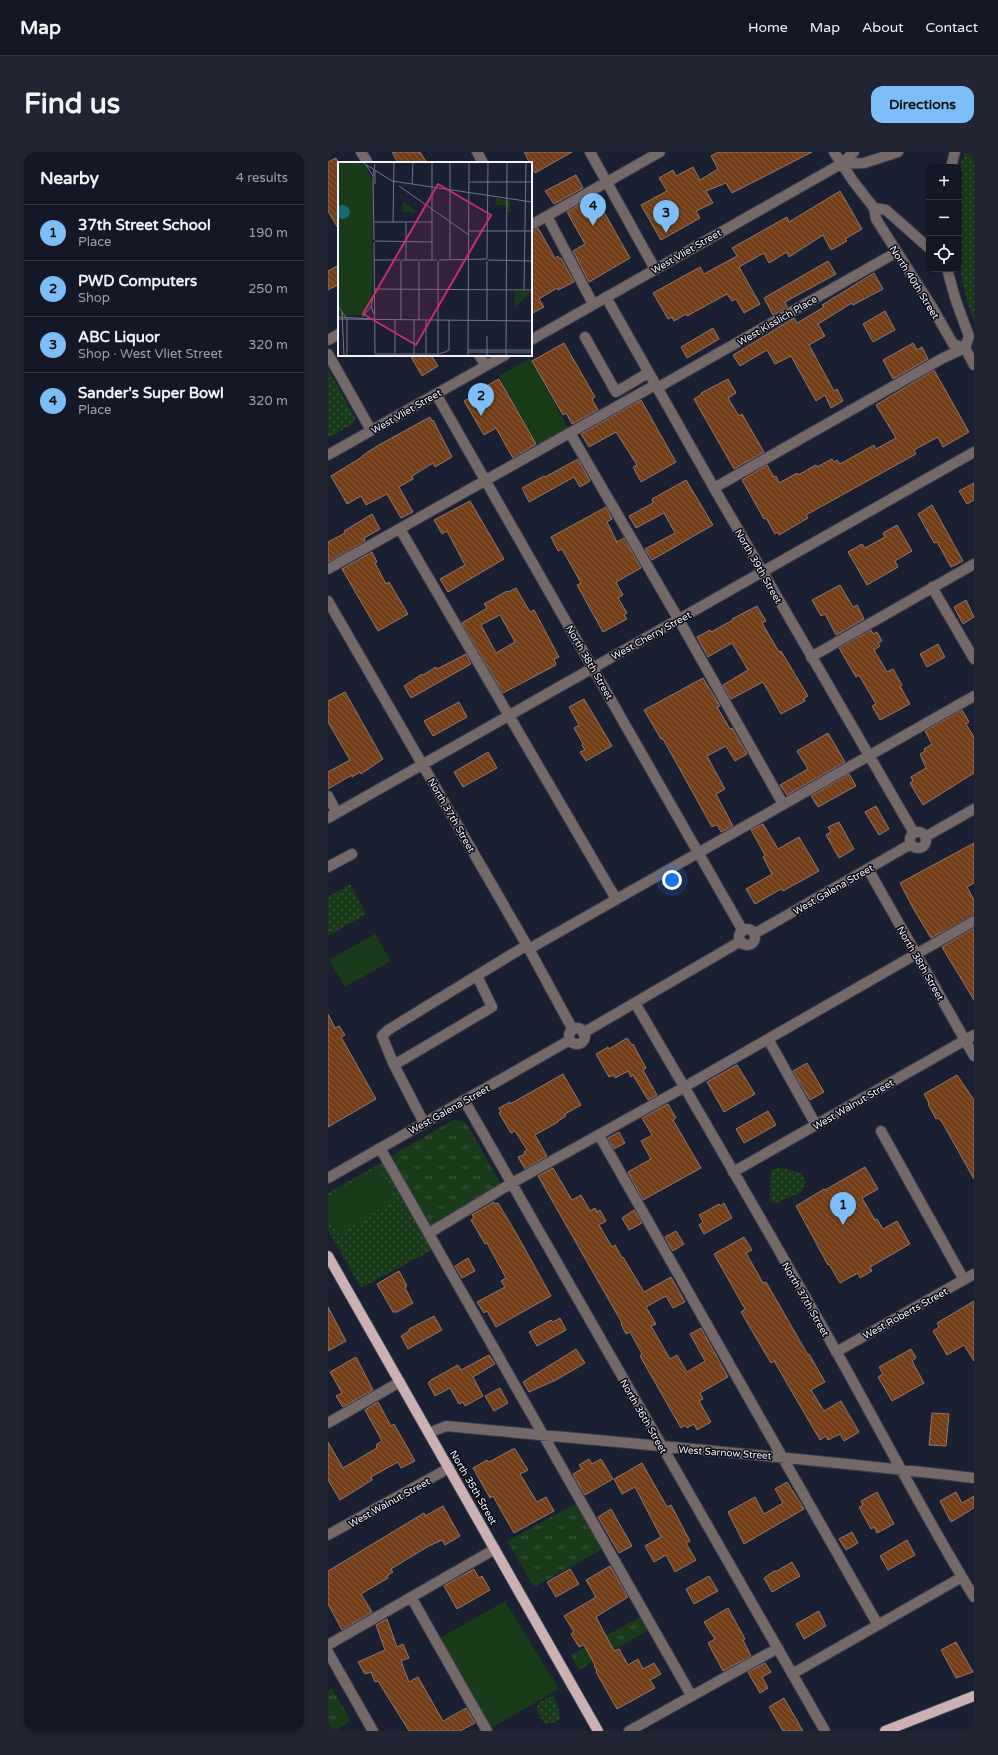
<!DOCTYPE html>
<meta charset="utf-8">
<style>
body{margin:0;font-family:"Varela Round",sans-serif;background:#212432;color:#f1f3f6}
.controls{position:absolute;right:12px;top:12px;display:grid;overflow:hidden;border-radius:8px;box-shadow:0 2px 6px #0003}
.controls button{width:36px;height:36px;display:grid;place-items:center;padding:0;border:0;border-bottom:1px solid #333643;background:#141726;color:#f1f3f6;font:20px sans-serif}
.you{position:absolute;left:344px;top:728px;width:14px;height:14px;margin:-10px;border:3px solid #fff;border-radius:50%;background:#1a73e8;box-shadow:0 0 0 6px #1a73e833}
.badge{display:grid;place-items:center;width:26px;height:26px;border-radius:50%;background:#7dbef9;color:#111;font-size:13px;font-weight:700}
.pin{position:absolute;translate:-50% -33px;filter:drop-shadow(0 1px 2px #0008)}
.pin::after{content:'';position:absolute;top:21px;width:14px;height:12px;background:inherit;clip-path:polygon(0 0,100% 0,50% 100%)}
.list{margin:0;padding:0;list-style:none}
h2{display:flex;justify-content:space-between;align-items:center;height:52px;margin:0;padding:0 16px;font-size:17px}
h2 small{font-size:13px;font-weight:400;color:#9d9fa7}
.list li{display:grid;grid-template-columns:26px 1fr auto;gap:12px;align-items:center;box-sizing:border-box;height:56px;padding:0 16px;border-top:1px solid #333643}
.list b{display:block;font-size:15px;white-space:nowrap}
.list p{margin:0;font-size:13px;white-space:nowrap;color:#9d9fa7}
.list em{font-size:13px;font-style:normal;color:#9d9fa7}
.icon{flex:none;width:22px;height:22px;fill:none;stroke:currentColor;stroke-width:2;stroke-linecap:round;stroke-linejoin:round}
.map{position:relative;flex:none;width:646px;height:1579px;overflow:hidden;border-radius:12px}
header{display:flex;align-items:center;gap:24px;box-sizing:border-box;height:56px;padding:0 20px;background:#141726;border-bottom:1px solid #333643}
header strong{font-size:19px}
nav{display:flex;gap:22px;margin-inline-start:auto;font-size:14px}
.intro{display:flex;align-items:center;justify-content:space-between;box-sizing:border-box;height:96px;padding:0 24px}
h1{margin:0;font-size:28px}
.button{padding:10px 18px;border-radius:12px;background:#7dbef9;color:#111;font-size:14px;font-weight:700}
main{display:flex;gap:24px;padding:0 24px}
aside{flex:1;background:#141726;border-radius:12px;box-shadow:0 2px 6px #0003}
.map>svg:first-child{display:block}
</style>
<header>
<strong>Map</strong>
<nav><a>Home</a><a>Map</a><a>About</a><a>Contact</a></nav>
</header>
<div class="intro"><h1>Find us</h1><a class="button">Directions</a></div>
<main>
<aside>
<h2>Nearby<small>4 results</small></h2>
<ul class="list">
<li><span class="badge">1</span><div><b>37th Street School</b><p>Place</p></div><em>190 m</em></li>
<li><span class="badge">2</span><div><b>PWD Computers</b><p>Shop</p></div><em>250 m</em></li>
<li><span class="badge">3</span><div><b>ABC Liquor</b><p>Shop · West Vliet Street</p></div><em>320 m</em></li>
<li><span class="badge">4</span><div><b>Sander's Super Bowl</b><p>Place</p></div><em>320 m</em></li>
</ul>
</aside>
<div class="map">
<svg width="646" height="1579" viewBox="0 0 646 1579">
<defs>
<pattern id="grass-tufts" width="24" height="20" patternUnits="userSpaceOnUse"><rect width="24" height="20" fill="#193b19"/><path d="M3 7l-1-3M5 7V3M7 7l1-3M15 17l-1-3M17 17v-4M19 17l1-3" fill="none" stroke="#3b583c"/></pattern>
<pattern id="park-dots" width="8" height="8" patternUnits="userSpaceOnUse"><rect width="8" height="8" fill="#193b19"/><path d="M2 2h.1M6 6h.1" fill="none" stroke="#3b583c" stroke-width="1.8" stroke-linecap="round"/></pattern>
<pattern id="building-back-hatch" width="6" height="6" patternUnits="userSpaceOnUse"><rect width="6" height="6" fill="#733e18"/><path d="M-1 5l2 2M0 0l6 6M5-1l2 2" fill="none" stroke="#875a3b"/></pattern>
</defs>
<rect width="100%" height="100%" fill="#1b1f32"/>
<path fill="url(#grass-tufts)" d="M125 968 135 969 139 972 174 1034 101 1075 62 1005Z
M249 1351 275 1397 206 1435 179 1389Z
M314 1464 321 1478 251 1518 243 1503Z
M4 1536 23 1569 6 1579H0V1539Z"/>
<path fill="url(#park-dots)" d="M637 0H646V168C630 131 631 97 631 57 631 37 629 19 637 0Z
M0 217 27 266 24 272 0 286Z
M22 732 38 762 0 784V745Z
M55 1010 104 1098 33 1136 0 1078V1041Z
M451 1015 473 1021 478 1031 472 1041 448 1051 442 1049 443 1019Z
M224 1543C229 1551 232 1559 231 1568L225 1571H216L208 1557 211 1551Z"/>
<path fill="#193b19" d="M202 206 240 276 209 294 171 224Z
M47 782 63 809 17 835 1 808Z
M50 1016 68 1048 10 1082 0 1065V1045Z
M177 1449 231 1537 163 1576 112 1486Z"/>
<path fill="url(#building-back-hatch)" stroke="#917869" fill-rule="evenodd" d="M64 0H92L99 11H70Z
M196 0H244L207 21Z
M390 0H484L404 41 398 31 378 39 385 51 368 59 372 66 333 88 313 53 339 39 331 26 345 18 348 24 365 15 372 28 390 17 383 4Z
M8 6 11 12V78L0 59V10Z
M248 23 255 36 226 52 217 39Z
M512 39 534 77 517 87 519 89 503 98 495 83 461 105 459 100 441 111 436 101 411 115 432 152 416 161 408 147 404 149 399 142 359 164 358 162 346 169 344 165 340 167 325 141 372 115 376 122 409 104 404 96 459 65 461 70Z
M267 44 302 106 261 130 245 99 257 92 239 60Z
M210 76 227 106 230 104 231 107 233 106 246 130 230 138 229 136 211 147 216 155 203 162V80Z
M500 109 508 122 457 150 459 155 445 163 436 146Z
M11 113V132L0 138V119Z
M546 121 555 137 525 153 524 151 490 172 497 184 481 193 506 239 509 237 515 249 503 256 497 243 488 249 463 204 447 212 439 198 412 214 405 203 466 166 469 171 496 155 494 153Z
M557 159 567 178 545 190 535 172Z
M385 176 391 187 359 206 353 195Z
M236 191 267 245 264 247 270 258 244 272 238 261 235 263 204 209Z
M585 191 589 198 594 195 600 207 565 227 555 208Z
M82 203H103L110 214 94 224Z
M606 218 641 280 615 295 610 285 586 298 588 302 478 363 480 366 451 383 449 380 447 382 438 366 436 367 414 328 439 313 446 325 448 324 451 331 469 321 470 323 488 313 489 315 504 307 506 310 509 308 512 312 546 293 548 297 568 286 548 253Z
M171 227 208 292 185 306 168 276 156 283 136 249 148 242 147 240Z
M400 227 408 241 400 246 411 264 414 262 436 300 406 317 366 247 374 242 373 241Z
M313 248 348 310 313 330 305 315 309 313 288 280 261 295 253 282Z
M102 265 104 269 105 268 124 305 107 315 105 311 84 324 85 327 71 335 85 360 73 366 59 342 38 353 33 344 19 352 3 324 34 305V304L49 294Z
M250 307 262 329 252 335 246 325 201 350 194 336 216 324 217 325Z
M358 328 385 373 324 408 317 397 347 381 336 361 308 376 301 364 325 351 324 347Z
M646 331V348L639 352 631 339Z
M142 349 176 407 120 440 112 427 137 413 119 379 114 382 106 368Z
M604 353 635 409 623 415 609 390 606 391 590 362Z
M278 355 284 367 279 370 289 390 296 386 313 416 288 430 295 443 290 446 299 461 296 463 299 467 275 480 249 433 253 431 234 397 230 399 223 385Z
M44 362 52 377 36 386 37 389 0 410V390L17 381 16 379Z
M569 373 584 399 567 409 570 415 539 433 520 400 534 392 537 396 557 385 555 381Z
M44 400 49 410 47 411 58 432 61 430 80 462 50 479 14 417Z
M512 433 525 455 529 453 536 467 508 483 497 462 493 464 484 448Z
M188 436 202 460 206 458 231 505 226 507 228 513 175 541 134 471 159 456 156 452 179 439 180 440ZM172 463 187 490 168 501 153 473Z
M638 448 646 465 635 472 626 455Z
M429 454 438 469 434 471 451 500 453 499 480 544 476 546 477 549 453 562 435 530 403 547 395 533 420 518 404 491 380 505 369 485 382 478 383 480 405 468 404 467Z
M543 478 545 482 549 480 554 489 550 491 552 494 546 498 559 520 565 517 574 533 572 534 582 552 552 568 544 554 548 552 531 523 528 525 511 496Z
M610 492 617 505 599 515 592 502Z
M138 502 143 512 83 546 76 534 94 522 95 523 108 515 109 517Z
M375 526 392 554 389 555 402 577 404 576 419 602 407 609 398 594 379 604 397 637 388 642 405 674 393 680 390 674 387 673 384 675 335 587H333L316 558Z
M17 540 55 607 33 622 32 620 24 625V623L0 637V620L22 608 0 570V549Z
M256 547 284 594 258 609 252 600 257 598 254 593 255 592 246 576 251 573 241 555Z
M131 550 139 565 105 584 96 569Z
M634 558 641 570 638 572 646 585V621L595 653 582 631 585 629 583 625 598 616 592 602 597 599 596 597 604 592 597 579Z
M500 581 517 610 459 643 452 633 480 617 469 599Z
M160 600 169 616 135 635 126 620Z
M521 622 528 634 490 655 483 644Z
M548 654 561 677 551 683 537 660Z
M511 670 526 697 511 706 498 683 503 680 500 675Z
M435 672 450 697 471 685 491 719 455 739 453 737 427 752 418 737 444 722 435 705 437 703 423 678Z
M646 691V731L639 735 646 748V763L603 786 585 756 572 731Z
M646 776V848L614 795Z
M0 862 7 876 11 874 17 883 13 885 48 947 0 975Z
M299 886 304 893 305 892 318 916 315 918 329 943 320 948 305 923 303 925 300 919 287 926 285 923 281 925 268 902 280 895 281 897Z
M479 911 496 940 482 948 465 919Z
M409 913 427 942 396 960 379 930Z
M235 922 253 953 237 962 238 964 230 969V970L207 983 219 1004 197 1017 190 1005 197 1002 196 1000 199 998 187 979 183 981 171 961 173 960 171 956 182 950V952Z
M629 923 646 948V1027L614 970 610 966 608 967 600 952 601 951 596 942Z
M340 952 348 966 345 968 373 1016 315 1048 300 1020 323 1007 313 989 324 983 314 966Z
M440 959 448 973 416 991 408 977Z
M291 980 297 991 286 997 280 986Z
M537 1015 550 1037 534 1046 547 1068 549 1067 555 1077 569 1069 582 1092 542 1115 544 1119 532 1126 530 1121 512 1131 501 1112 500 1113 468 1054 496 1037 497 1038Z
M225 1016 244 1048 253 1043 262 1059 267 1056 269 1060 272 1058 278 1069 271 1073 284 1095 287 1093 294 1106 295 1105 316 1140 343 1125 357 1150 345 1156 338 1144 318 1155 328 1172 323 1174 342 1207 349 1203 359 1220 377 1209 362 1182 373 1176 400 1225 372 1241 375 1247 371 1249 383 1270 369 1278 366 1272 359 1276 357 1273 353 1276 312 1204 314 1202 302 1180 298 1182 293 1172 294 1171 210 1024Z
M166 1050 167 1052 170 1051 188 1081 223 1144 168 1175 159 1159 156 1161 149 1150 177 1135 173 1129 178 1126 159 1091 157 1092 143 1068 146 1066 144 1063Z
M396 1051 404 1066 376 1082 371 1073 375 1070 371 1063 391 1052 392 1054Z
M306 1058 314 1071 301 1078 294 1066Z
M348 1079 356 1092 345 1099 337 1085Z
M416 1085 424 1098 418 1101 435 1131 438 1130 480 1203 481 1202 497 1230 483 1238 496 1259 513 1249 531 1280 516 1289 512 1282 500 1288 498 1284 492 1288 446 1209 443 1211 440 1206 413 1160 417 1157 386 1102Z
M140 1106 147 1119 134 1126 127 1114Z
M71 1119 79 1134 77 1136 85 1151 69 1160H65L49 1132Z
M646 1149V1209L636 1193 619 1203 605 1179 611 1175 609 1171Z
M0 1155 18 1189 0 1199Z
M106 1164 114 1178 80 1197 73 1184 81 1179V1177Z
M232 1166 238 1178 209 1194 201 1180 223 1168 225 1170Z
M248 1197 257 1211 228 1228 201 1240 195 1230Z
M583 1197 588 1206 584 1209 596 1231 564 1249 550 1225 555 1222 551 1215Z
M161 1203 167 1212 145 1225 155 1244 137 1254 135 1250 131 1252 122 1236 107 1244 100 1231 103 1228 130 1213 133 1218Z
M28 1205 45 1238 15 1255 8 1244 14 1241 2 1220Z
M172 1236 180 1251 166 1259 157 1244Z
M50 1250 63 1274 66 1272 87 1309 73 1316 70 1310 43 1325 44 1328 12 1348 0 1328V1290L15 1316 49 1296 48 1293 54 1289 37 1258Z
M604 1261 621 1262 618 1294 601 1293Z
M185 1297H187L200 1318 192 1322 209 1350 218 1345 226 1359 186 1381 165 1344 162 1346 145 1316 159 1308 161 1310Z
M261 1307 264 1312 273 1307 285 1327 257 1343 245 1322 254 1317 251 1313Z
M314 1311 339 1355 343 1353 362 1389 358 1391 368 1408 347 1420 338 1403 326 1410 317 1394 333 1385 307 1335 294 1342 286 1327Z
M459 1330 476 1357 416 1392 400 1360 427 1345 436 1362 455 1351 447 1337Z
M549 1340 566 1372 549 1381 546 1375 543 1377 531 1355 535 1353 533 1349Z
M628 1340 634 1351 646 1344V1356L623 1370 612 1349Z
M115 1354 132 1384 117 1393 114 1388 99 1395 63 1417 65 1420 59 1424 60 1426 33 1442 44 1460 14 1478 0 1452V1419L96 1361 97 1364Z
M283 1357 304 1394 291 1401 270 1365Z
M524 1380 530 1391 518 1398 511 1387Z
M579 1388 587 1403 560 1418 552 1404Z
M464 1410 472 1424 444 1440 436 1426 446 1419H449Z
M282 1414 300 1445 268 1465 286 1499 291 1497 300 1513 310 1507 315 1517 326 1511 333 1522 322 1528 327 1536 289 1557 268 1520 269 1519 266 1514 267 1513 256 1493 251 1495 243 1482 246 1480 236 1464 268 1445 258 1428Z
M146 1417 151 1426 154 1424 162 1438 129 1457 116 1434Z
M242 1417 251 1432 228 1445 219 1430Z
M381 1424 390 1439 366 1452 358 1437Z
M400 1456 417 1487 415 1488 423 1504 395 1519 380 1491 387 1487 376 1470Z
M491 1459 498 1474 476 1487 468 1472Z
M59 1467 69 1495 75 1492 81 1506 73 1509 81 1530 90 1525 115 1569 138 1556 147 1571 132 1579H81L50 1529 47 1530 43 1520 37 1522 30 1510 57 1498 48 1473Z
M628 1490 645 1520 628 1526 613 1498Z
M437 1511 443 1520 434 1525 440 1536 432 1541 420 1520Z
M456 1546 475 1579H455L441 1555Z"/>
<g fill="none" stroke-linecap="round" stroke-linejoin="round">
<g stroke="#393d4f" stroke-width="12">
<path id="minor" d="M33 0 40 11
M149 0 155 11
M262 0 327 117
M506 0 525 29 546 56 548 67 604 155 625 192 637 196 646 213
M513 12 536 11 570 0
M623 15 627 0
M546 56 558 58 601 96
M219 64 265 152
M203 73 332 0
M619 117 628 149 641 184 637 196
M278 145 386 336 586 681
M257 185 288 240 320 221
M0 188 11 182
M203 188 513 12 526 0
M0 202 43 278
M151 203 158 214
M329 236 569 100
M108 242 415 779
M242 281 351 468 455 652
M0 303 177 203
M386 336 615 206 637 196
M72 377 288 747
M0 417 327 233
M604 435 646 507
M0 449 201 797 245 878
M483 505 646 412
M0 644 9 661
M0 666 646 300
M582 688a8 8 0 1 1 16 0a8 8 0 1 1-16 0Z
M597 685 646 657
M0 715 24 702
M540 717 646 904
M411 785a8 8 0 1 1 16 0a8 8 0 1 1-16 0Z
M426 782 583 692
M201 797 646 544
M307 851C375 966 442 1082 508 1199 554 1281 597 1365 646 1445
M241 884a8 8 0 1 1 16 0a8 8 0 1 1-16 0Z
M255 881 413 789
M440 887 488 973
M66 913 164 855 149 824
M136 948 497 1579
M96 971 66 913 54 884 60 878 199 793
M553 979 636 1128
M271 983 550 1473
M52 996 363 1543
M405 1020 646 883
M0 1026 242 888
M101 1081 184 1031 344 942 646 769
M508 1200 646 1122
M0 1271 72 1230
M101 1281 118 1274C294 1291 470 1305 646 1326
M0 1383 121 1316
M83 1445 159 1579
M0 1493 167 1397
M0 1500 45 1579
M464 1522 634 1425
M301 1579 450 1496"/>
</g>
<g stroke="#393d4f" stroke-width="12">
<path id="major" d="M0 1104 270 1579
M557 1579 646 1544"/>
</g>
<use href="#minor" stroke="#756869" stroke-width="10"/>
<use href="#major" stroke="#ccb0b4" stroke-width="10"/>
</g>
<g text-anchor="middle" stroke-width="3" stroke-linejoin="round" paint-order="stroke">
<g font-size="10" fill="#f1f3fe" stroke="#080912">
<text transform="translate(358 99) rotate(-30)" y="4">West Vliet Street</text>
<text transform="translate(587 130) rotate(58)" y="4">North 40th Street</text>
<text transform="translate(449 168) rotate(-30)" y="4">West Kisslich Place</text>
<text transform="translate(78 259) rotate(-30)" y="4">West Vliet Street</text>
<text transform="translate(431 414) rotate(60)" y="4">North 39th Street</text>
<text transform="translate(323 483) rotate(-29)" y="4">West Cherry Street</text>
<text transform="translate(262 510) rotate(60)" y="4">North 38th Street</text>
<text transform="translate(124 663) rotate(60)" y="4">North 37th Street</text>
<text transform="translate(505 737) rotate(-30)" y="4">West Galena Street</text>
<text transform="translate(593 811) rotate(60)" y="4">North 38th Street</text>
<text transform="translate(525 952) rotate(-30)" y="4">West Walnut Street</text>
<text transform="translate(121 957) rotate(-29)" y="4">West Galena Street</text>
<text transform="translate(478 1147) rotate(60)" y="4">North 37th Street</text>
<text transform="translate(577 1161) rotate(-29)" y="4">West Roberts Street</text>
<text transform="translate(316 1264) rotate(60)" y="4">North 36th Street</text>
<text transform="translate(397 1300) rotate(4)" y="4">West Sarnow Street</text>
<text transform="translate(146 1335) rotate(60)" y="4">North 35th Street</text>
<text transform="translate(61 1350) rotate(-29)" y="4">West Walnut Street</text>
</g>
</g>
<g transform="translate(10 10)">
<rect width="194" height="194" fill="#1b1f32"/>
<path d="M158 36 172 39V47L174 50H169V43H158Z" fill="#193b19"/>
<path d="M0 0H22L28 4 35 22 34 130 31 145 24 153 0 154Z" fill="#193b19"/>
<path d="M0 0H5L8 9 14 8 13 15 7 14 6 20H0ZM8 15 19 18 16 35 4 32ZM65 39 79 50H80H65ZM177 129 193 130 177 145Z" fill="#193b19"/>
<path d="M-2 50a7 7 0 1 1 14 0a7 7 0 1 1-14 0Z" fill="#1a666e"/>
<path fill="none" stroke="#717484" stroke-width="1" d="M24 0 54 19 194 40M94 0V98M28 3 35 14M131 20H194M37 22V8M74 22 75 0M61 24 131 73M36 60H94M55 60 56 0M131 69H194M36 78 35 14 37 2M37 79 94 80M36 80 37 192H101L107 190 111 188V158M149 97 150 0M36 98H62M63 98H81M68 98V60M82 98H99M101 98 149 97M112 98V0M150 98 194 99M100 99V192M36 127 194 128M186 128 188 0M35 136 33 144 36 152M0 144 9 157V194M4 150 6 194M0 155 36 157M24 155 33 145M0 157 194 159M63 157V99M76 158V192M81 158V99M149 158V99M149 174V194M130 188H194M130 190H194M57 192V157M88 192V158M130 194 131 0M168 194 169 0M194 194V159"/>
<path fill="#c72e6b" fill-opacity="0.15" stroke="#c72e6b" stroke-width="2" d="M100 22 153 53 78 183 25 152Z"/>
<rect width="194" height="194" fill="none" stroke="#f1f3fe" stroke-width="2"/>
</g>
</svg>
<div class="controls">
<button>+</button>
<button>−</button>
<button><svg class="icon" aria-label="locate" viewBox="0 0 24 24"><circle cx="12" cy="12" r="6"/><path d="M12 2v4M12 18v4M2 12h4M18 12h4"/></svg></button>
</div>
<div class="you"></div>
<div class="pin badge" style="left:515px;top:1073px">1</div>
<div class="pin badge" style="left:153px;top:264px">2</div>
<div class="pin badge" style="left:338px;top:81px">3</div>
<div class="pin badge" style="left:265px;top:74px">4</div>
</div>
</main>
